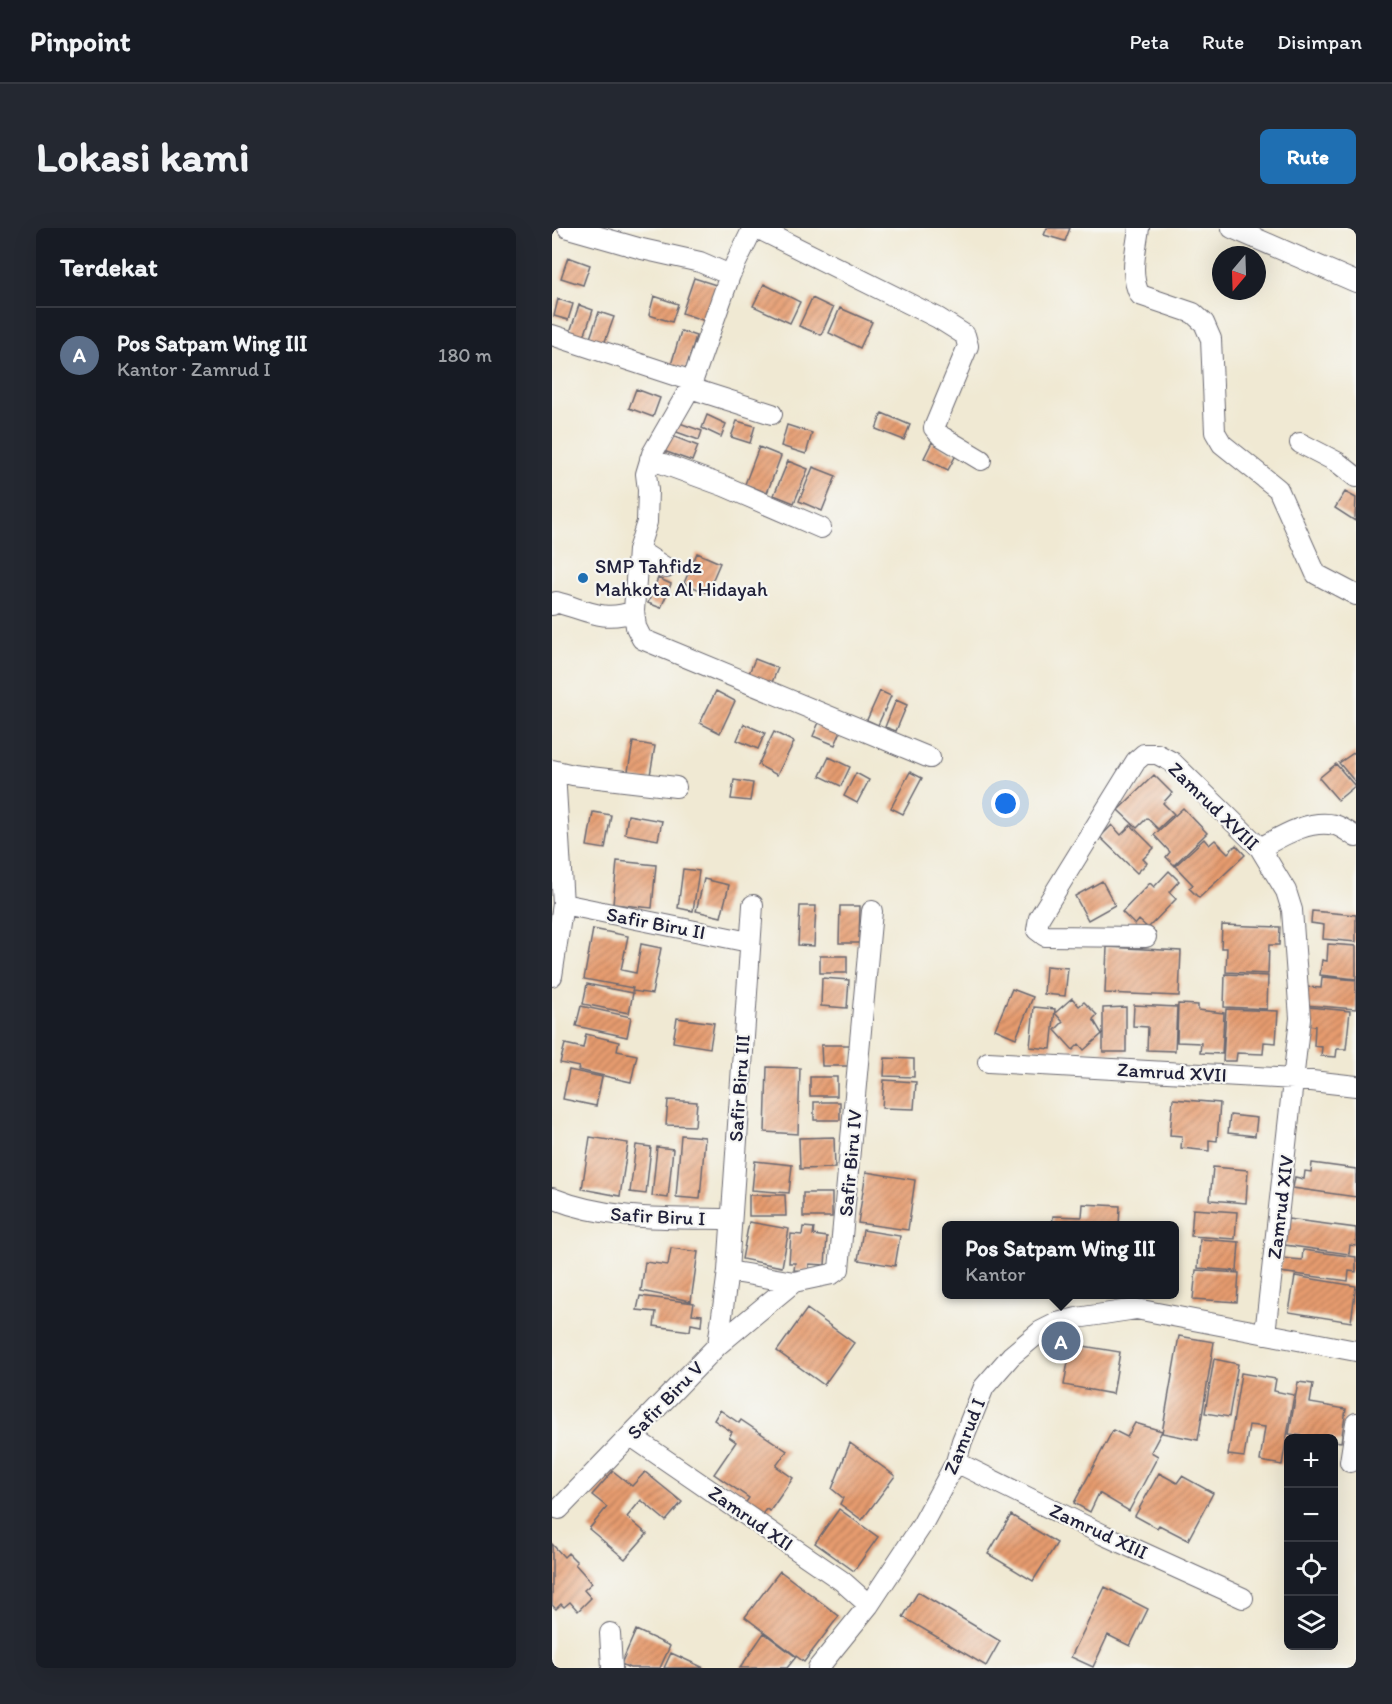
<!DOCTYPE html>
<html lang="id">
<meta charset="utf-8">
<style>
body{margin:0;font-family:Itim,sans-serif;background:#242831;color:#f1f3f6}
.controls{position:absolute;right:18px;bottom:18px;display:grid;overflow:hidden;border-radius:9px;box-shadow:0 6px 24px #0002}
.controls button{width:54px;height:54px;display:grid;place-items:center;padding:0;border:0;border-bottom:2px solid #363941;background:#171b24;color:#f1f3f6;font:30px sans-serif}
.compass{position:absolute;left:660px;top:18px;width:54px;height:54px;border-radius:50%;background:#171b24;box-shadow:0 6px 24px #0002;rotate:199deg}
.you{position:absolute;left:454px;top:576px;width:21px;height:21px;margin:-15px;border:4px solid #fff;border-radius:50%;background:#1a73e8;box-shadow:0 0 0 9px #1a73e833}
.badge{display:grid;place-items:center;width:39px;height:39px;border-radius:50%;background:#1f6fb2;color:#fff;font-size:20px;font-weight:700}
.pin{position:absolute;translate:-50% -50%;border:3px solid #fff;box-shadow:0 2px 6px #0006}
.popup{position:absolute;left:390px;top:993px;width:237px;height:78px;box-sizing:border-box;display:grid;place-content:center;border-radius:9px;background:#171b24;filter:drop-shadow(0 2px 4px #0005);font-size:20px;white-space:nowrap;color:#9ea1a6}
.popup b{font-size:22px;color:#f1f3f6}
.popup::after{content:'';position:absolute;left:50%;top:100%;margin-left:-12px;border:12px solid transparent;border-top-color:#171b24}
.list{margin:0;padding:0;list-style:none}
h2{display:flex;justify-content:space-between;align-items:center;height:78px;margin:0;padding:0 24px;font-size:26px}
h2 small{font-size:20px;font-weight:400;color:#9ea1a6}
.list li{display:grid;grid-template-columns:39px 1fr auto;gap:18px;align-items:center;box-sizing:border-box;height:96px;padding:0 24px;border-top:2px solid #363941}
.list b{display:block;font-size:22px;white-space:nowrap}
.list p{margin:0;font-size:20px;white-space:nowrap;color:#9ea1a6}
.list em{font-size:20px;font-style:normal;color:#9ea1a6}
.icon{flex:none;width:33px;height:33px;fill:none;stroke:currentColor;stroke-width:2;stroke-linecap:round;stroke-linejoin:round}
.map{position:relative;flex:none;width:804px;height:1440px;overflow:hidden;border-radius:9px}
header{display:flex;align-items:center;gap:36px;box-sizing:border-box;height:84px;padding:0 30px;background:#171b24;border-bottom:2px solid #363941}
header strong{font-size:28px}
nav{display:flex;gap:33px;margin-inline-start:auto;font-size:21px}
.intro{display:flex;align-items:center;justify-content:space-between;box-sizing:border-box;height:144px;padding:0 36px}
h1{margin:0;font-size:42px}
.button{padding:15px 27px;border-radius:9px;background:#1f6fb2;color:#fff;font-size:21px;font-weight:700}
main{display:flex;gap:36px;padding:0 36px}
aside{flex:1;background:#171b24;border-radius:9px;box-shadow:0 6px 24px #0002}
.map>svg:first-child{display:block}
</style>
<header>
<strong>Pinpoint</strong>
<nav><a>Peta</a><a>Rute</a><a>Disimpan</a></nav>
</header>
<div class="intro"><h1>Lokasi kami</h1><a class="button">Rute</a></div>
<main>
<aside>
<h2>Terdekat<small></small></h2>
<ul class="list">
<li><span class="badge" style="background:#5c6f8a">A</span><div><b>Pos Satpam Wing III</b><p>Kantor · Zamrud I</p></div><em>180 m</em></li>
</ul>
</aside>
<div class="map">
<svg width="804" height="1440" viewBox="0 0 804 1440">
<defs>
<pattern id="building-hatch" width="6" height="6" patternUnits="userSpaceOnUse" patternTransform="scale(1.5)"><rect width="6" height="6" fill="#e69b6e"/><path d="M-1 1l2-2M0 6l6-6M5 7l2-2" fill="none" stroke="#ba7e5c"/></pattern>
</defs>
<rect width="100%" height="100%" fill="#f6f6f2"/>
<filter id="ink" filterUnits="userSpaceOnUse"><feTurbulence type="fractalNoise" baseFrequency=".0167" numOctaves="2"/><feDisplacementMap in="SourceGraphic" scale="12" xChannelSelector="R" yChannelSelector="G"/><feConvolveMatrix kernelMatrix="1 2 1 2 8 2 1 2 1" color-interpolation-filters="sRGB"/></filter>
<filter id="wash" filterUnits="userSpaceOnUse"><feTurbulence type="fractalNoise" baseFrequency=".008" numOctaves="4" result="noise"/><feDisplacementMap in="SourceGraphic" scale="24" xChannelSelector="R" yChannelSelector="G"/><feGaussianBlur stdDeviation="1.35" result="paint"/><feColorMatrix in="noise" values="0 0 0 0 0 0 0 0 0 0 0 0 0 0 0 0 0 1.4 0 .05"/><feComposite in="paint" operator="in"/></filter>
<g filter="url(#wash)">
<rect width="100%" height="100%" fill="#f0e9d3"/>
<g id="blocks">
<path fill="url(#building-hatch)" d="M495 0H518L513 13 492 7Z
M16 29 38 37 31 57 9 50Z
M142 50 164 57 153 93 130 85Z
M212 56 248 74 238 95 201 78Z
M102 68 126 76 120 94 97 87Z
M260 70 281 80 269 107 247 98Z
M6 71 21 76 16 92 2 88Z
M27 77 41 82 32 109 18 104Z
M288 80 320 94 308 120 277 105Z
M47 84 62 89 52 116 38 110Z
M129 103 144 108 134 141 119 137Z
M84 161 108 170 101 189 77 180Z
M330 185 358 197 352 212 324 201Z
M155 187 174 196 169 209 150 200Z
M122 193 150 203 147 212 119 202Z
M185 193 203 198 198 215 179 209Z
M235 197 260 205 254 226 229 218Z
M115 206 146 218 140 233 109 222Z
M380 214 404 227 396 242 372 230Z
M207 219 229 228 215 265 193 256Z
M236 233 256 241 242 275 222 267Z
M261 239 284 248 270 283 247 273Z
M793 264 804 270 803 293 783 280Z
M145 325 168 335 155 365 132 355Z
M106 350 119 356 109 380 96 375Z
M203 431 226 440 218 459 195 450Z
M164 463 183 473 168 505 148 495Z
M328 463 339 468 326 497 315 492Z
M344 472 355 477 344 503 333 499Z
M268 492 290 501 283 517 261 508Z
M192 496 213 505 206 521 185 512Z
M222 504 242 514 225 547 206 537Z
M81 514 103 518 97 553 75 549Z
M803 524 804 525V555L787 535Z
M277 529 298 539 289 558 268 548Z
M784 536 803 558 786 572 767 550Z
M358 544 370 550 351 586 339 580Z
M304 545 317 552 305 575 292 568Z
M602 547 620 565 611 575 622 586 606 601 595 590 585 600 566 582Z
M182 552 201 555 198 573 179 571Z
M631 580 655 605 622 637 614 629 618 624 602 607Z
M41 584 59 587 53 621 35 618Z
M76 587 110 593 106 612 73 606Z
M560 597 569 607 579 597 602 620 591 631 595 635 585 645 548 609Z
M652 611 657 617 663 612 676 625 684 617 693 627 647 670 637 660 641 657 623 638Z
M65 633 104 637 100 680 61 676Z
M131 641 147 643 141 683 126 680Z
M617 643 627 653 617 664 624 671 596 700 587 692 583 697 570 684 598 655 602 659Z
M152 651 177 657 169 689 144 683Z
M550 653 563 677 536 692 523 668Z
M248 678H264L262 718 246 717Z
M288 678H308L307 715H287Z
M760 683 804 687V714L771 711 772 697 759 695Z
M670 697 728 699 727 717H717L716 746 674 744 675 720H669Z
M41 701 76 708 69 742 84 745 89 716 109 720 100 766 80 763 81 760 32 751Z
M776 716 804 718V751L768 747 770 732 775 733Z
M555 719 629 723 627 768 553 765Z
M268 728H295V745H268Z
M494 738 516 740 513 768 492 766Z
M673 746 716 748 715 781 672 779Z
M770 749 804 752V781L753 777 754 759 769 760Z
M270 750 297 752 295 780 269 778Z
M35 756 81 765 77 785 31 776Z
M460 761 481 769 464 810 443 801Z
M520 770 527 778 532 774 545 787 541 791 550 806 532 822 527 816 521 822 503 802 511 794 503 785Z
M626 776 646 777V782L672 785 670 826 648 825 649 815 625 814Z
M582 777 625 779 623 823 595 822 596 799 581 798Z
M29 778 79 789 75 809 24 798Z
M482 779 503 781 499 821 478 819Z
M574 779V824H551V780Z
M756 779 798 783 794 821H785L784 829 769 828 770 819 762 818 763 798 755 797Z
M674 781 726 783 724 815 712 814 711 826 685 825 684 833H671Z
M125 790 162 795 158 820 121 814Z
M34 806 67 814 65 823 85 827 79 854 26 842 27 839 8 835 13 816 31 820Z
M269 817H299V838H270Z
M333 830 362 831V849L332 848Z
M215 839 248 840 246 906 213 904Z
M17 842 50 849 44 878 11 871Z
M258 849H285V868H258Z
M332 852 364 854 362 881 330 880Z
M621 871 668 875 665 913 657 912V923L629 920 630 908 618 907Z
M116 872 145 874 143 898 114 897Z
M262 874H288V892H262Z
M678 887 705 890 703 908 676 905Z
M129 907 153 909 148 971 124 969Z
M38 909 76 915 68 968 30 961Z
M282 909 283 940 248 941 247 910Z
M84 917 99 919 94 966 78 964Z
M105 919 121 921 116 970 100 968Z
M203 933 240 937 237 965 200 962Z
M760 935 804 941V969L741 960 743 949 752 951 753 943 759 944Z
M661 939 696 942 694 975 658 972Z
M314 944 363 952 356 1002 306 995Z
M251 965H280V989H251Z
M197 967H233L234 988H197Z
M531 976 568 978 567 998H500L501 988 530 989Z
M641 981 685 984 683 1011 639 1008Z
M736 991 804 1000V1018L798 1017 797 1026 733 1017Z
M197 994 237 1001 230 1039 190 1031Z
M251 999 262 1000 261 1007 275 1009 273 1037 257 1036V1043L242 1042 243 1035H237L239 1006 250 1007Z
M311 1002 348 1008 343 1038 306 1032Z
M648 1011 687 1014 685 1043 646 1040Z
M119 1020 146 1024 139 1073 89 1063 93 1034 116 1037Z
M751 1022 804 1029V1044L797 1043 796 1053 728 1044 730 1030 750 1032Z
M644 1042 687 1045 685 1074 641 1071Z
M743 1048 804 1058 799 1094 737 1084Z
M88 1068 142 1075 140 1086 150 1087 149 1098 139 1096 138 1103 102 1098 104 1084 85 1082Z
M255 1081 302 1115 272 1157 225 1123Z
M627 1108 662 1114 646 1212 610 1205Z
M519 1116 568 1124 561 1166 512 1157Z
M662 1131 686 1136 677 1189 653 1185Z
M689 1145 724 1151 722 1163 742 1167 730 1237 708 1233 713 1199 697 1197 692 1229 676 1227Z
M746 1154 761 1156 758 1175 794 1181 789 1214 782 1213V1210H766L737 1206Z
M168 1182 187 1195 189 1192 235 1223 224 1238 241 1250 218 1283 214 1281 207 1291 190 1280 197 1270 162 1246 184 1214 177 1209 180 1204 162 1192Z
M583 1195 610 1203 599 1224 606 1228 577 1283 547 1265 538 1284 522 1275 561 1202 575 1209Z
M298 1215 343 1248 310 1292 288 1276 291 1270 280 1261Z
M61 1243 80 1258 93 1244 130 1274 114 1293 89 1272 75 1289 95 1306 73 1331 37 1301 55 1279 40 1267Z
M607 1245 625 1255 630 1248 661 1265 636 1312 607 1297 605 1300 583 1288Z
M287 1281 326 1309 302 1343 263 1315Z
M459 1287 505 1315 481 1353 436 1326Z
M0 1316 12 1329 16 1325 25 1334 23 1336 40 1355 32 1362 39 1370 26 1383 18 1374 12 1379 9 1376 4 1381 0 1377Z
M228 1343 287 1388 252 1434 193 1389Z
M553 1359 596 1381 578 1418 556 1407 541 1439 519 1429Z
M366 1364 448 1413 434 1438 351 1389Z
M84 1402 118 1418 108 1440H78L69 1436Z
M212 1405 244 1429 235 1440H188Z
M119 1425 152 1440H112Z"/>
</g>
</g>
<g filter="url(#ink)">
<use href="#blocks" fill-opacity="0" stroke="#6a6870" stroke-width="1.5"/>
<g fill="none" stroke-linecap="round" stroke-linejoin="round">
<g stroke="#6a6870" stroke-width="22">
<path id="street" d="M16 0 90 21 148 34 178 47
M201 0 178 47 138 160 100 226 94 246 96 262 95 294 86 322 82 383 84 399 90 411 378 530
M205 0 386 90 413 107 416 118 382 200 389 208 429 232
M587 0C584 22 577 48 588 67L641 85 652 95 659 111 663 204 670 216 726 261 764 346 804 367
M680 0 804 54
M0 107 140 153
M138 160 220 186
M748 215 785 234 804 249
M98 231 172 258 269 300
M86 322 114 340
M0 377 4 374C34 382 52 395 82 383
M0 542 21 547 124 559
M708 620C730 608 757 591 783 597 790 599 798 605 804 609
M11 676 197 714
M594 709 493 708 485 702 487 690 584 533 592 526H605L620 534 708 620 734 663 740 682 748 790 713 1106
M0 748 11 676 3 544
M436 834 742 851 804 858
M0 970C57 993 118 990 179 991
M176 1043 242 1054
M166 1117 242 1054 280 1046 287 1041 320 683
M79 1208 290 1353 317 1377
M404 1234 552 1307 691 1370
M798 1234 804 1195
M7 1281 166 1117 176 1043 201 677
M58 1405 60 1440
M266 1440 317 1377 370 1297 404 1234 410 1213 432 1159 459 1128 489 1103 505 1095 525 1090 584 1081 804 1123"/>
</g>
<use href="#street" stroke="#fff" stroke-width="20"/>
</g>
</g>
<circle fill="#1f6fb2" stroke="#f6f6f2" stroke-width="2" cx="31" cy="350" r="6"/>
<g text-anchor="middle" stroke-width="4.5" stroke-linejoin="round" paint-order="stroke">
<g font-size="20" fill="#22223b" stroke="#f6f6f2" text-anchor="start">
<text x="43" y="345">SMP Tahfidz<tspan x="43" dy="23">Mahkota Al Hidayah</tspan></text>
</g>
<g font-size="20" fill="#22223b" stroke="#f6f6f2">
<text transform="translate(662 578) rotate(44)" y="7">Zamrud XVIII</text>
<text transform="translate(104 695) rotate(11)" y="7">Safir Biru II</text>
<text transform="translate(620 844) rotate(3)" y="7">Zamrud XVII</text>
<text transform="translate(187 860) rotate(-86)" y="7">Safir Biru III</text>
<text transform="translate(298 935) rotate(-85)" y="7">Safir Biru IV</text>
<text transform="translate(728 979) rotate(-83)" y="7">Zamrud XIV</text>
<text transform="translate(106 988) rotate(3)" y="7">Safir Biru I</text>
<text transform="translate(113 1172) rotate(-46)" y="7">Safir Biru V</text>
<text transform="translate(412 1208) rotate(-68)" y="7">Zamrud I</text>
<text transform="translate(199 1290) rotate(35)" y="7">Zamrud XII</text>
<text transform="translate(547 1303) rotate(25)" y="7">Zamrud XIII</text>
</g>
</g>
</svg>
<div class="controls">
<button>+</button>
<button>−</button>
<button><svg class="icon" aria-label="locate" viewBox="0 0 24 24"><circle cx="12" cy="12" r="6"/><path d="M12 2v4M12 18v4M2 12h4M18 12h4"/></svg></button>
<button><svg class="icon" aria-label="layers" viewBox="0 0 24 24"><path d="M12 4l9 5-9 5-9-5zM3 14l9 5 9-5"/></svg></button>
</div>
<svg class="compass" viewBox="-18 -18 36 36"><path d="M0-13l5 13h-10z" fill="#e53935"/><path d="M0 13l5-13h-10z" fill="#9ea1a6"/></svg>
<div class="you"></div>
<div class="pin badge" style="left:509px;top:1113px;background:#5c6f8a">A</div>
<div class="popup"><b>Pos Satpam Wing III</b>Kantor</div>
</div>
</main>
